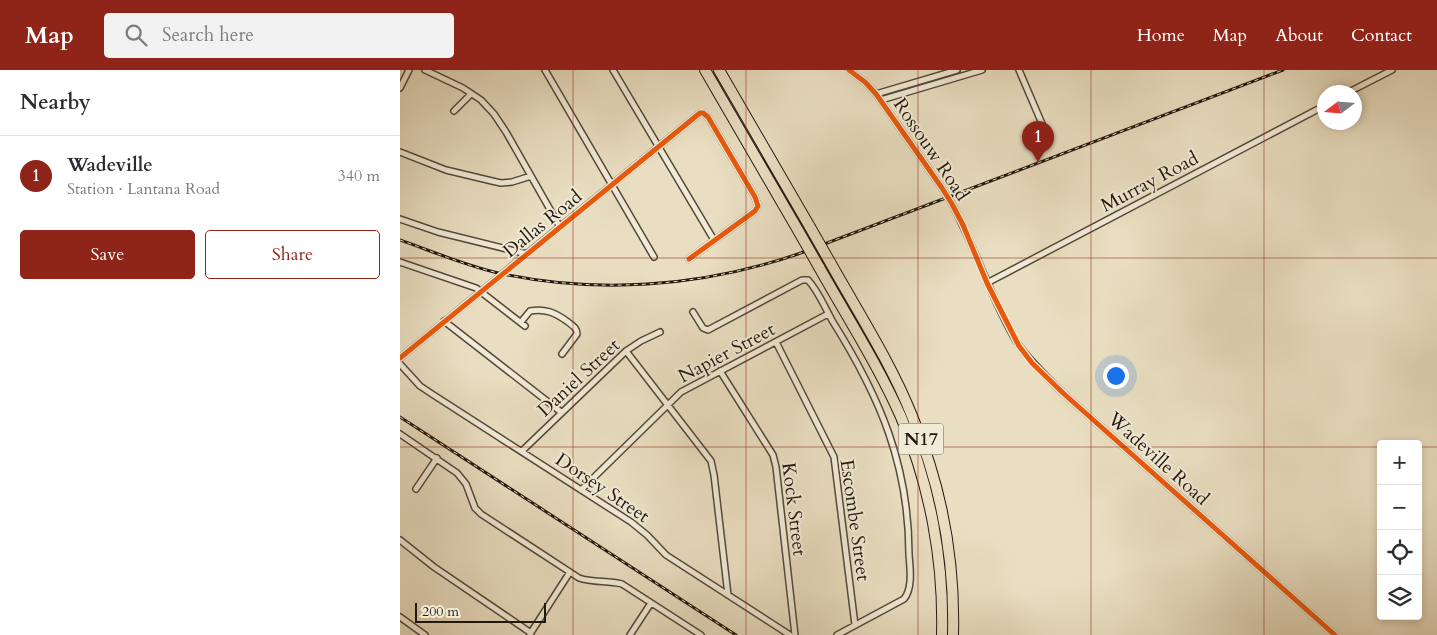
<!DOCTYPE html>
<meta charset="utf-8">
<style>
body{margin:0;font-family:Cardo,serif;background:#f2f2f3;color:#2b2b33}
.controls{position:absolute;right:15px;bottom:15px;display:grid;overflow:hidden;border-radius:5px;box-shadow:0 2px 8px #0003}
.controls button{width:45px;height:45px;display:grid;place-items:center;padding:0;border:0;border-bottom:1px solid #e1e1e2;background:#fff;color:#2b2b33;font:25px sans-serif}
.compass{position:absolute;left:917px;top:15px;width:45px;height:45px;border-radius:50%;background:#fff;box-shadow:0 2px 8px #0003;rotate:254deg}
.scale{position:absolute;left:15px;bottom:12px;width:131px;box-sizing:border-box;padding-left:5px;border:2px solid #23180d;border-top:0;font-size:14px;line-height:18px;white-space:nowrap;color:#23180d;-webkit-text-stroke:4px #f1ead7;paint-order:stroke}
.you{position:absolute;left:715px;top:305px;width:18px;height:18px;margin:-12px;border:4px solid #fff;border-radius:50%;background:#1a73e8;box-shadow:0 0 0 8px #1a73e833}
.badge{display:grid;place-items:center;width:32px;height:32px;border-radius:50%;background:#8f2418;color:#fff;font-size:16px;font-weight:700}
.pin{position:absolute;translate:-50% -41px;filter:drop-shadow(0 1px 2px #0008)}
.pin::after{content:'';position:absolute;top:26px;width:18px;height:15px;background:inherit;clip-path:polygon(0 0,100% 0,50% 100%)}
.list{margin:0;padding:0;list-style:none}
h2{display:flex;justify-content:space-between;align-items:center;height:65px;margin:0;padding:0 20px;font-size:21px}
h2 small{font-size:16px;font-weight:400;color:#7c7c81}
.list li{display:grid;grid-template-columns:32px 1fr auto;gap:15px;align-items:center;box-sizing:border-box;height:80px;padding:0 20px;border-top:1px solid #e1e1e2}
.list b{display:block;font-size:19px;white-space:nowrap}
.list p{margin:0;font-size:16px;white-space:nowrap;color:#7c7c81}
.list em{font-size:16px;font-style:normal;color:#7c7c81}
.actions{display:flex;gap:10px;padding:15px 20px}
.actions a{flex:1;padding:11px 0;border:1px solid #8f2418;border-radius:5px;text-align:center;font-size:18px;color:#8f2418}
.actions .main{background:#8f2418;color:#fff}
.icon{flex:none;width:28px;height:28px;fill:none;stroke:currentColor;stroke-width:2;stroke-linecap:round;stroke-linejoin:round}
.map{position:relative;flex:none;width:1037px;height:565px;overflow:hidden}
header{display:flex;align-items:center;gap:30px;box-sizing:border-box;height:70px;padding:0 25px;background:#8f2418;color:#fff}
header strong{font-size:24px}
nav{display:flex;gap:28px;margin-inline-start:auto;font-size:18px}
.search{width:350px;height:45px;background:#f2f2f3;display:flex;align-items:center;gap:12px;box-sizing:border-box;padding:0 18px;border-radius:5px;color:#7c7c81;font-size:19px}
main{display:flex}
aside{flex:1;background:#fff}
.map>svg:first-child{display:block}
</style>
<header>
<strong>Map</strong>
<div class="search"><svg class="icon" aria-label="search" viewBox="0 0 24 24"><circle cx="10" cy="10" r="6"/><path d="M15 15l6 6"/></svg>Search here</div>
<nav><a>Home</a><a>Map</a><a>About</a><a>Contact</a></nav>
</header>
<main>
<aside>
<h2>Nearby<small></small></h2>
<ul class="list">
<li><span class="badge">1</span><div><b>Wadeville</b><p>Station · Lantana Road</p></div><em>340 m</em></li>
</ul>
<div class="actions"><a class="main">Save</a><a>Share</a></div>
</aside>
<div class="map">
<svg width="1037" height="565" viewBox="0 0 1037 565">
<rect width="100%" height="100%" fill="#e9dec1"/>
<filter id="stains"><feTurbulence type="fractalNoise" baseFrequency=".004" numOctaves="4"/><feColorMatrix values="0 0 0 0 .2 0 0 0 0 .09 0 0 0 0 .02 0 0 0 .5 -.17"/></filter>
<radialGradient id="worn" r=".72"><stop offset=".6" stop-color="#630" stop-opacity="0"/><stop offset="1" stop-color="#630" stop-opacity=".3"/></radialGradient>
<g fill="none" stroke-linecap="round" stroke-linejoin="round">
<g stroke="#544a3a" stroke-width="8">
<path id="minor" d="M25 0 63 18 81 30 94 44 106 62 160 157
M145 0 254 187
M213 0 314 170
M449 0 465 12 476 24 542 118
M619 0 643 56
M0 18 9 0
M949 22 992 0
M476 24 557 0
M481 30 582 0
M54 41 71 24
M0 82 46 100 92 111 101 113 112 112 131 106
M552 134C570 168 583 205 600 240 606 252 612 266 620 277 633 294 648 308 663 323L935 565
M0 149 38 162 127 184
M0 192 76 218 125 256
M112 196 295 47 300 43H303L308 47 355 127 358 136 355 141 289 189
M587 213 924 36
M293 242 303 258 308 260 402 210H408C419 222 425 238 433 252 480 327 509 395 509 485 510 498 513 518 504 529L437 565
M44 251 161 342
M121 252 130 241C145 238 156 243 168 252 173 256 177 258 177 264L162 284
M376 272 434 387 455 555
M226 281 311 391 314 405 328 525
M0 288 100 206
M0 294 20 316 32 324 231 452 247 465 266 485 390 565
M320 301 373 385 376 397 395 565
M0 364 57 403 66 414 75 438 81 444 179 508C193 513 208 510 222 514L301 565
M122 381 226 281 241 271 260 262
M16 419 37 388
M181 420 281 322 428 244
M0 470 34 497 131 563
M0 547 25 565
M130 564 170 502
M230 565 251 533"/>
</g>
<g stroke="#23180d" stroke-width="12">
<path id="motorway" d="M305 0 399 162
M319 0 410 157
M430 192C458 242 491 293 512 346 541 415 555 490 553 565
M419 197C447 247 478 295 501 347 530 415 544 491 542 565"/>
</g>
<use href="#minor" stroke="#f1ead7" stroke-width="5"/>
<use href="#motorway" stroke="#e9dec1" stroke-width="10"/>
<g stroke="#23180d" stroke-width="3">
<path id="rail" d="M0 170C31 181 62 194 94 202 195 225 301 217 398 184L883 0
M0 347 336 565"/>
</g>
<use href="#rail" stroke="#f1ead7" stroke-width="1" stroke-dasharray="4" stroke-linecap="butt"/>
<g stroke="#544a3a" stroke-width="8" stroke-linecap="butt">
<path id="minor-bridge" d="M542 118 552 134
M100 206 112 196"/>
</g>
<g stroke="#23180d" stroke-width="12" stroke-linecap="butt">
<path id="motorway-bridge" d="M410 157 430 192
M399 162 419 197"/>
</g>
<use href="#minor-bridge" stroke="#f1ead7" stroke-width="5"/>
<use href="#motorway-bridge" stroke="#e9dec1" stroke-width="10"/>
<g stroke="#f1ead7" stroke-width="8">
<path id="cycleway" d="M449 0 465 12 476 24 542 118 552 134 563 155 587 213 619 276 632 293 663 323 935 565
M0 288 295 47 300 43H303L308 47 355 127 358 136 355 141 289 189"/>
</g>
<use href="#cycleway" stroke="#e8590c" stroke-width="5"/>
</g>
<path fill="none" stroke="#8f2418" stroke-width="1" stroke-opacity="0.55" d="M173 0V565M346 0V565M518 0V565M691 0V565M864 0V565M0 188H1037M0 377H981M1018 377H1037"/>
<g text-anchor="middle" stroke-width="4" stroke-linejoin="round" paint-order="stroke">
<rect fill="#f1ead7" stroke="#61574a" stroke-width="1" x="498.5" y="353.5" width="45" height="31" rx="4"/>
<g font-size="18" font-weight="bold" fill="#23180d">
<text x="521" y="375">N17</text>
</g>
<g font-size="19" fill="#23180d" stroke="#f1ead7">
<text transform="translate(532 79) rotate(56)" y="7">Rossouw Road</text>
<text transform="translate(749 111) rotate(-28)" y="7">Murray Road</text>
<text transform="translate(142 153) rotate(-39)" y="7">Dallas Road</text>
<text transform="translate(326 282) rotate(-28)" y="7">Napier Street</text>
<text transform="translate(178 307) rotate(-43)" y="7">Daniel Street</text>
<text transform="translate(759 388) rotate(42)" y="7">Wadeville Road</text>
<text transform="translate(203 417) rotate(34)" y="7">Dorsey Street</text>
<text transform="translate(395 439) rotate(83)" y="7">Kock Street</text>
<text transform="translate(456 450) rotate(82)" y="7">Escombe Street</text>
</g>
</g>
<rect width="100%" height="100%" filter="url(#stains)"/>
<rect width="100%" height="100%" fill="url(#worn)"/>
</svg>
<div class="controls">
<button>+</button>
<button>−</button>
<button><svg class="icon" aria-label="locate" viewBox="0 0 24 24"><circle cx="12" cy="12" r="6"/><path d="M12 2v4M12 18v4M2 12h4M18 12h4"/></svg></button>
<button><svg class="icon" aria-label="layers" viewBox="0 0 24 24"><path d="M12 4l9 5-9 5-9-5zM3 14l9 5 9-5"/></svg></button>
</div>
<svg class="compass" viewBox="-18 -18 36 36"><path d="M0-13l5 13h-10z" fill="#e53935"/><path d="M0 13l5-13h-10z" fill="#7c7c81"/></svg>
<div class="scale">200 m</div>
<div class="you"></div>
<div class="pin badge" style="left:638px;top:92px">1</div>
</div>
</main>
